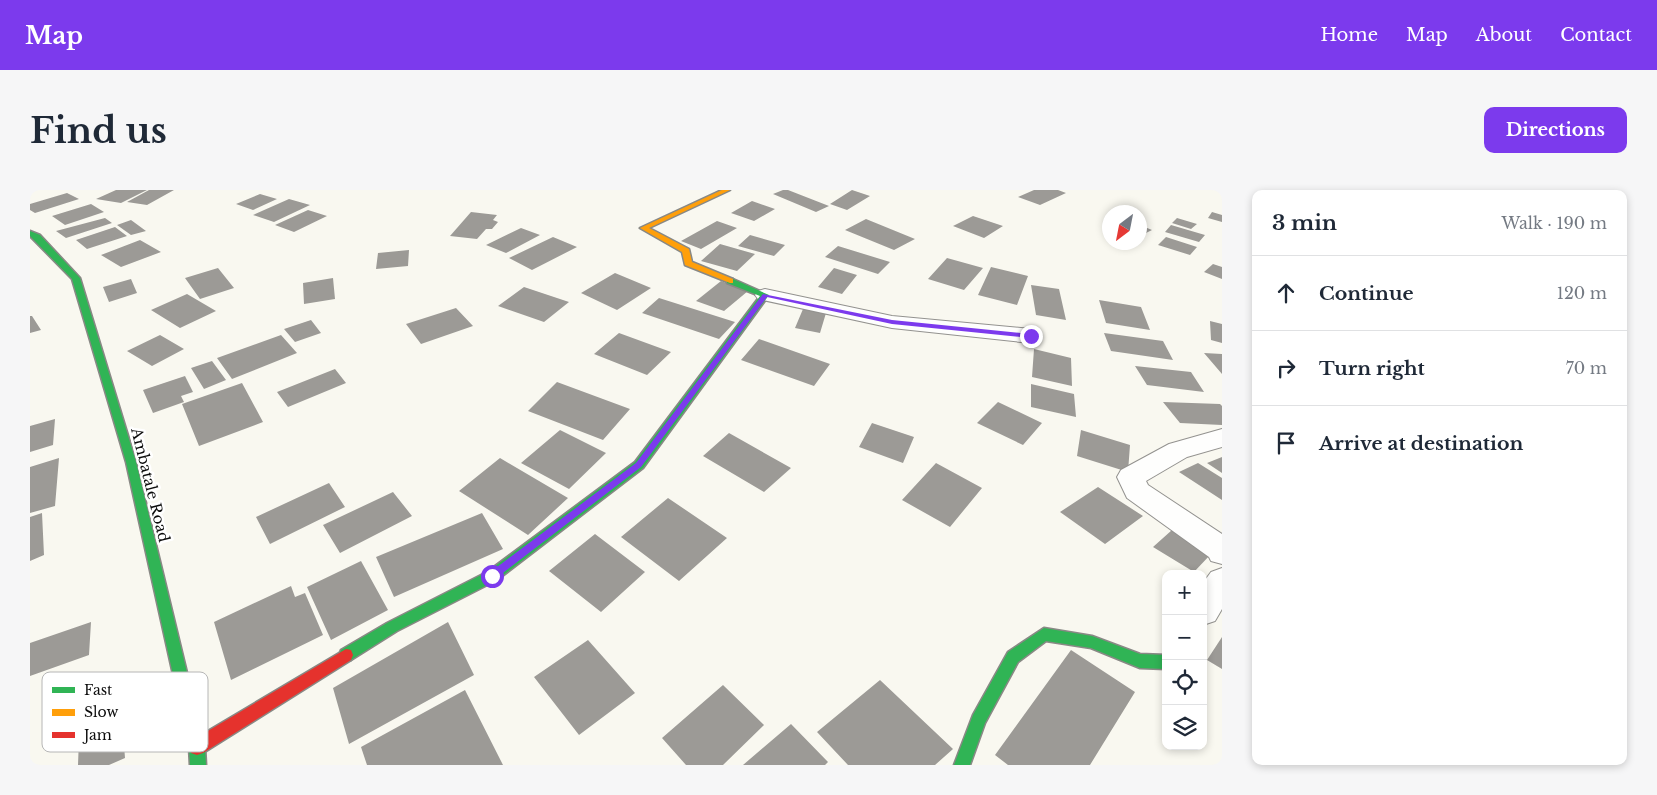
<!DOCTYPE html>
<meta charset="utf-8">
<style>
body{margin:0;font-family:"Libre Baskerville",serif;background:#f6f6f7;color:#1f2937}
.controls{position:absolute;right:15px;bottom:15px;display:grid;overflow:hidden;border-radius:10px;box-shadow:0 2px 8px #0003}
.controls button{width:45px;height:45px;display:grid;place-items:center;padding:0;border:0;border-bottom:1px solid #e0e1e3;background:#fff;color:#1f2937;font:25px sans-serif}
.compass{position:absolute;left:1072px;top:15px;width:45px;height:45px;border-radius:50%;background:#fff;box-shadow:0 2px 8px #0003;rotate:212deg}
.stop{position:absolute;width:15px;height:15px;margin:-11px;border:4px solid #7c3aed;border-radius:50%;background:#fff}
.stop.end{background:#7c3aed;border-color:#fff;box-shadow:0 1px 5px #0008}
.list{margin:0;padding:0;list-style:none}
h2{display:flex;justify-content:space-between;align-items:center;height:65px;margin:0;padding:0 20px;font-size:21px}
h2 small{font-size:16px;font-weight:400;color:#747a83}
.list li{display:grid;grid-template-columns:32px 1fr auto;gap:15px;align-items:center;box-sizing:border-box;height:75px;padding:0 20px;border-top:1px solid #e0e1e3}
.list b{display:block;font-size:19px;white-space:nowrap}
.list em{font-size:16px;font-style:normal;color:#747a83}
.icon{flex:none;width:28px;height:28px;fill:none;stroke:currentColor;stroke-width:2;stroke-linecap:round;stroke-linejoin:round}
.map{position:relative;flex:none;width:1192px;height:575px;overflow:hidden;border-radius:10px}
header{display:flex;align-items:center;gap:30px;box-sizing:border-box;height:70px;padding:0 25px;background:#7c3aed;color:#fff}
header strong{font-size:24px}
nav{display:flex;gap:28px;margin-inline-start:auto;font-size:18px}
.intro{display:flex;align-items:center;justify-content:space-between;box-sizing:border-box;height:120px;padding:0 30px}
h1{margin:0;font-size:35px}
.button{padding:12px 22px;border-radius:10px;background:#7c3aed;color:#fff;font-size:18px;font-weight:700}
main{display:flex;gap:30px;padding:0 30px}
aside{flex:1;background:#fff;border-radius:10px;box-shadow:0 2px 8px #0003}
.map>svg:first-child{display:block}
</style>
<header>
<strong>Map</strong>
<nav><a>Home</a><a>Map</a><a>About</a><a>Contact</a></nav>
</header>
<div class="intro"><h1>Find us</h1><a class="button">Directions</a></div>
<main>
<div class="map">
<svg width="1192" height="575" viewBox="0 0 1192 575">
<rect width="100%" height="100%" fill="#f9f8f0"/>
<path fill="#9c9a96" d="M86 0H117L91 13 66 9Z
M119 0H144L117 15 97 12Z
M753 0H758L799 16 786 22 743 4Z
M822 0 840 6 817 20 800 14Z
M1004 0H1028L1036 3 1010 15 988 7Z
M37 3 49 9 5 23 0 20V14Z
M230 4 247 9 223 20 206 14Z
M259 9 280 15 244 32 223 25Z
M722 11 745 19 724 31 701 23Z
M61 14 74 22 35 35 22 26Z
M278 20 297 26 264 42 245 35Z
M441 22 467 25 463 30 468 32 462 39H456L447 49 420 46Z
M1182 22 1192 25V32L1178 28Z
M943 26 973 36 954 48 923 36Z
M75 28 82 33 36 48 26 41Z
M1147 28 1167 34 1161 39 1142 33Z
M836 29 885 49 864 60 815 40Z
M101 30 116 41 101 45 87 35Z
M687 31 707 38 671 59 651 51Z
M1110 35 1122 40 1110 46Z
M1141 35 1175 45 1169 52 1135 42Z
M85 37 97 46 57 59 46 50Z
M491 38 510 45 476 63 456 55Z
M720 45 755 55 744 66 708 56Z
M523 47 547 57 502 80 479 68Z
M1136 47 1167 57 1160 65 1128 55Z
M110 50 131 62 91 77 71 65Z
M690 54 725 64 707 81 671 71Z
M808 56 860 72 848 84 795 67Z
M379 60 378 76 346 79 348 63Z
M917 68 953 78 934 100 898 89Z
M1183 74 1192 77V89L1174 82Z
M961 77 998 86 987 115 948 105Z
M188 78 204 98 170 109 155 88Z
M804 78 827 85 812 104 788 97Z
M585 83 621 98 587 120 551 103Z
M303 88 305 109 274 114 273 93Z
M101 89 107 103 79 112 73 97Z
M691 91 718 101 694 121 666 111Z
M1001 95 1029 99 1036 130 1006 125Z
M494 97 539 112 514 132 468 116Z
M157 104 186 121 150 138 121 120Z
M629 108 705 132 689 149 612 123Z
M1069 110 1111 117 1120 140 1076 133Z
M426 118 443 136 391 154 376 134Z
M773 119 796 123 790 143 765 138Z
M0 126H2L11 140 0 143Z
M281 130 291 143 265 152 254 139Z
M1180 131 1192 134V153L1181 150Z
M589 143 641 162 617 185 564 164Z
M1074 143 1133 151 1143 170 1081 161Z
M130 145 154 159 122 176 97 161Z
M251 145 267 163 202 189 187 168Z
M729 149 800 174 784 196 711 170Z
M1004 159 1041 168 1042 196 1002 187Z
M1174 163 1192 164V184Z
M182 171 196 190 174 199 161 178Z
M1105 176 1161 182 1174 202 1117 195Z
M305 179 316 193 258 217 247 202Z
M155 186 163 202 151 206 154 212 123 223 113 200Z
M527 192 600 219 573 250 498 221Z
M212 193 233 232 169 256 152 214Z
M1001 194 1044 204 1046 227 1001 217Z
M968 212 1012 233 993 255 947 233Z
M1133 212 1190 214 1192 216V235L1150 233Z
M25 229 23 255 0 262V236Z
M842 233 884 247 873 273 829 257Z
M530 240 576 263 539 299 491 273Z
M1051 240 1100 255 1098 282 1047 266Z
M699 243 761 278 734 302 673 266Z
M1192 267V283L1177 273Z
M29 268 25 316 0 323V277Z
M470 268 538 308 498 345 429 301Z
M906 273 952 298 920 337 872 310Z
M1168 273 1192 288V310L1149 282Z
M299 293 315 317 240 354 226 327Z
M1068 297 1113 326 1075 354 1030 322Z
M363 302 382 326 310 363 293 335Z
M638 308 697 348 649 391 591 347Z
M12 323 14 365 0 371V327Z
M452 323 473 359 364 407 346 367Z
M1142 340 1181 364 1164 382 1123 357Z
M565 344 615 382 571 422 519 381Z
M331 371 358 420 301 450 277 397Z
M261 396 265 407 275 403 293 445 201 490 184 432Z
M61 432 59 465 0 486V453Z
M418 432 444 485 319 554 303 498Z
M1192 447V479L1177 470Z
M558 450 605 503 549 545 504 487Z
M1041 460 1105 502 1060 575H978L965 565Z
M850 490 923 559 905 575H818L787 542Z
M693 495 734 535 693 575H656L632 548Z
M435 500 473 575H337L331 557Z
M92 529 95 568 79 575H48L49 548Z
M761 534 798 572 795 575H713Z"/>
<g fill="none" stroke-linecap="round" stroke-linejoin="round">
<g stroke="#93928f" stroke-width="2">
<path id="street" d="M735 99 862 126 1001 139 1009 141 1012 146 1009 151 1001 153 862 138 728 109 725 105 728 101Z
M1192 239V257L1157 267 1116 291 1118 295 1192 344V374L1181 371 1179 367 1097 308 1087 287 1091 280 1139 254Z
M1192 378V419L1185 431 1173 435V393L1181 382Z"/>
</g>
<g stroke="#898985" stroke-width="3">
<path id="fast" d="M0 41 10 45 50 88 106 272 175 557 176 575H160L159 557 96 272 42 89 0 46Z
M697 89H703L739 105 613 278 467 390 367 441 321 470 316 471 311 470 309 465 311 460 357 433 457 382 605 272 730 106 697 93Z
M1014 438 1062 446 1110 464 1136 465V479L1110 478 1061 458 1016 451 988 472 955 533 940 575H924L943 525 978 462Z"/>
</g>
<g stroke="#898985" stroke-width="3">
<path id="slow" d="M692 0H700L619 38 659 59 662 72 703 89V93H700L655 75 652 62 610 38Z"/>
</g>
<g stroke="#898985" stroke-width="3">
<path id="jam" d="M316 459 321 460 323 465 321 470 173 563 167 565 161 563 159 557 161 551Z"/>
</g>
<use href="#street" fill="#fefefd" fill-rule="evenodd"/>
<use href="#fast" fill="#30b455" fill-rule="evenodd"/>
<use href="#slow" fill="#ff9f0a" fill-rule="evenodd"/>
<use href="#jam" fill="#e5322d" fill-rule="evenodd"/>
</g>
<path fill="#7c3aed" d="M733 104 862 130 1001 144 1004 146 1001 148 862 134 737 107 611 277 465 389H459V383L606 273Z"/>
<g text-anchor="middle" stroke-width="5" stroke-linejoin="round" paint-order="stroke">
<g font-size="15" fill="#0c0c0c" stroke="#fff">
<text transform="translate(120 295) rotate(76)" y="5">Ambatale Road</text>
</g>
</g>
<rect x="12" y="482" width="166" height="80" rx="8" fill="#fff" stroke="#b6b6b6" stroke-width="1"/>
<rect x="22" y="497" width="23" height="6" fill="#30b455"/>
<rect x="22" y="519" width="23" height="7" fill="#ff9f0a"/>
<rect x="22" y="542" width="23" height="6" fill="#e5322d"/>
<g font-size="14" fill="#0c0c0c">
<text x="54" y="505">Fast</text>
<text x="54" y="527">Slow</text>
<text x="54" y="550">Jam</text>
</g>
</svg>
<div class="controls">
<button>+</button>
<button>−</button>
<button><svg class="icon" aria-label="locate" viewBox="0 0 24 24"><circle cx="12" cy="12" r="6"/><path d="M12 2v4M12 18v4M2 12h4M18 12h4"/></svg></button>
<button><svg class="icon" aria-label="layers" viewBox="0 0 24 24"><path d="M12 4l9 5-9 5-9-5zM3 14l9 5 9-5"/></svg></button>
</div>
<svg class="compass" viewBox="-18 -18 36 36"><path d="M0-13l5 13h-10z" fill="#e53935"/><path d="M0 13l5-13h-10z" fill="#747a83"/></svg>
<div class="stop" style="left:462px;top:386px"></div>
<div class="stop end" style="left:1001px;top:146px"></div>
</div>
<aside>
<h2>3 min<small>Walk · 190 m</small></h2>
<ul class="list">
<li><svg class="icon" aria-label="ahead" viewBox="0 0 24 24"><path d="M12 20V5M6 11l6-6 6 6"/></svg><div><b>Continue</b></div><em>120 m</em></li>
<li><svg class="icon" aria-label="right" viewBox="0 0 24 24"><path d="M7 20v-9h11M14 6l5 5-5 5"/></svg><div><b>Turn right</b></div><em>70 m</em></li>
<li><svg class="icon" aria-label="arrive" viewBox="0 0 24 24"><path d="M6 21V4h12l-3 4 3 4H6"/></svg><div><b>Arrive at destination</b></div></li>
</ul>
</aside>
</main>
